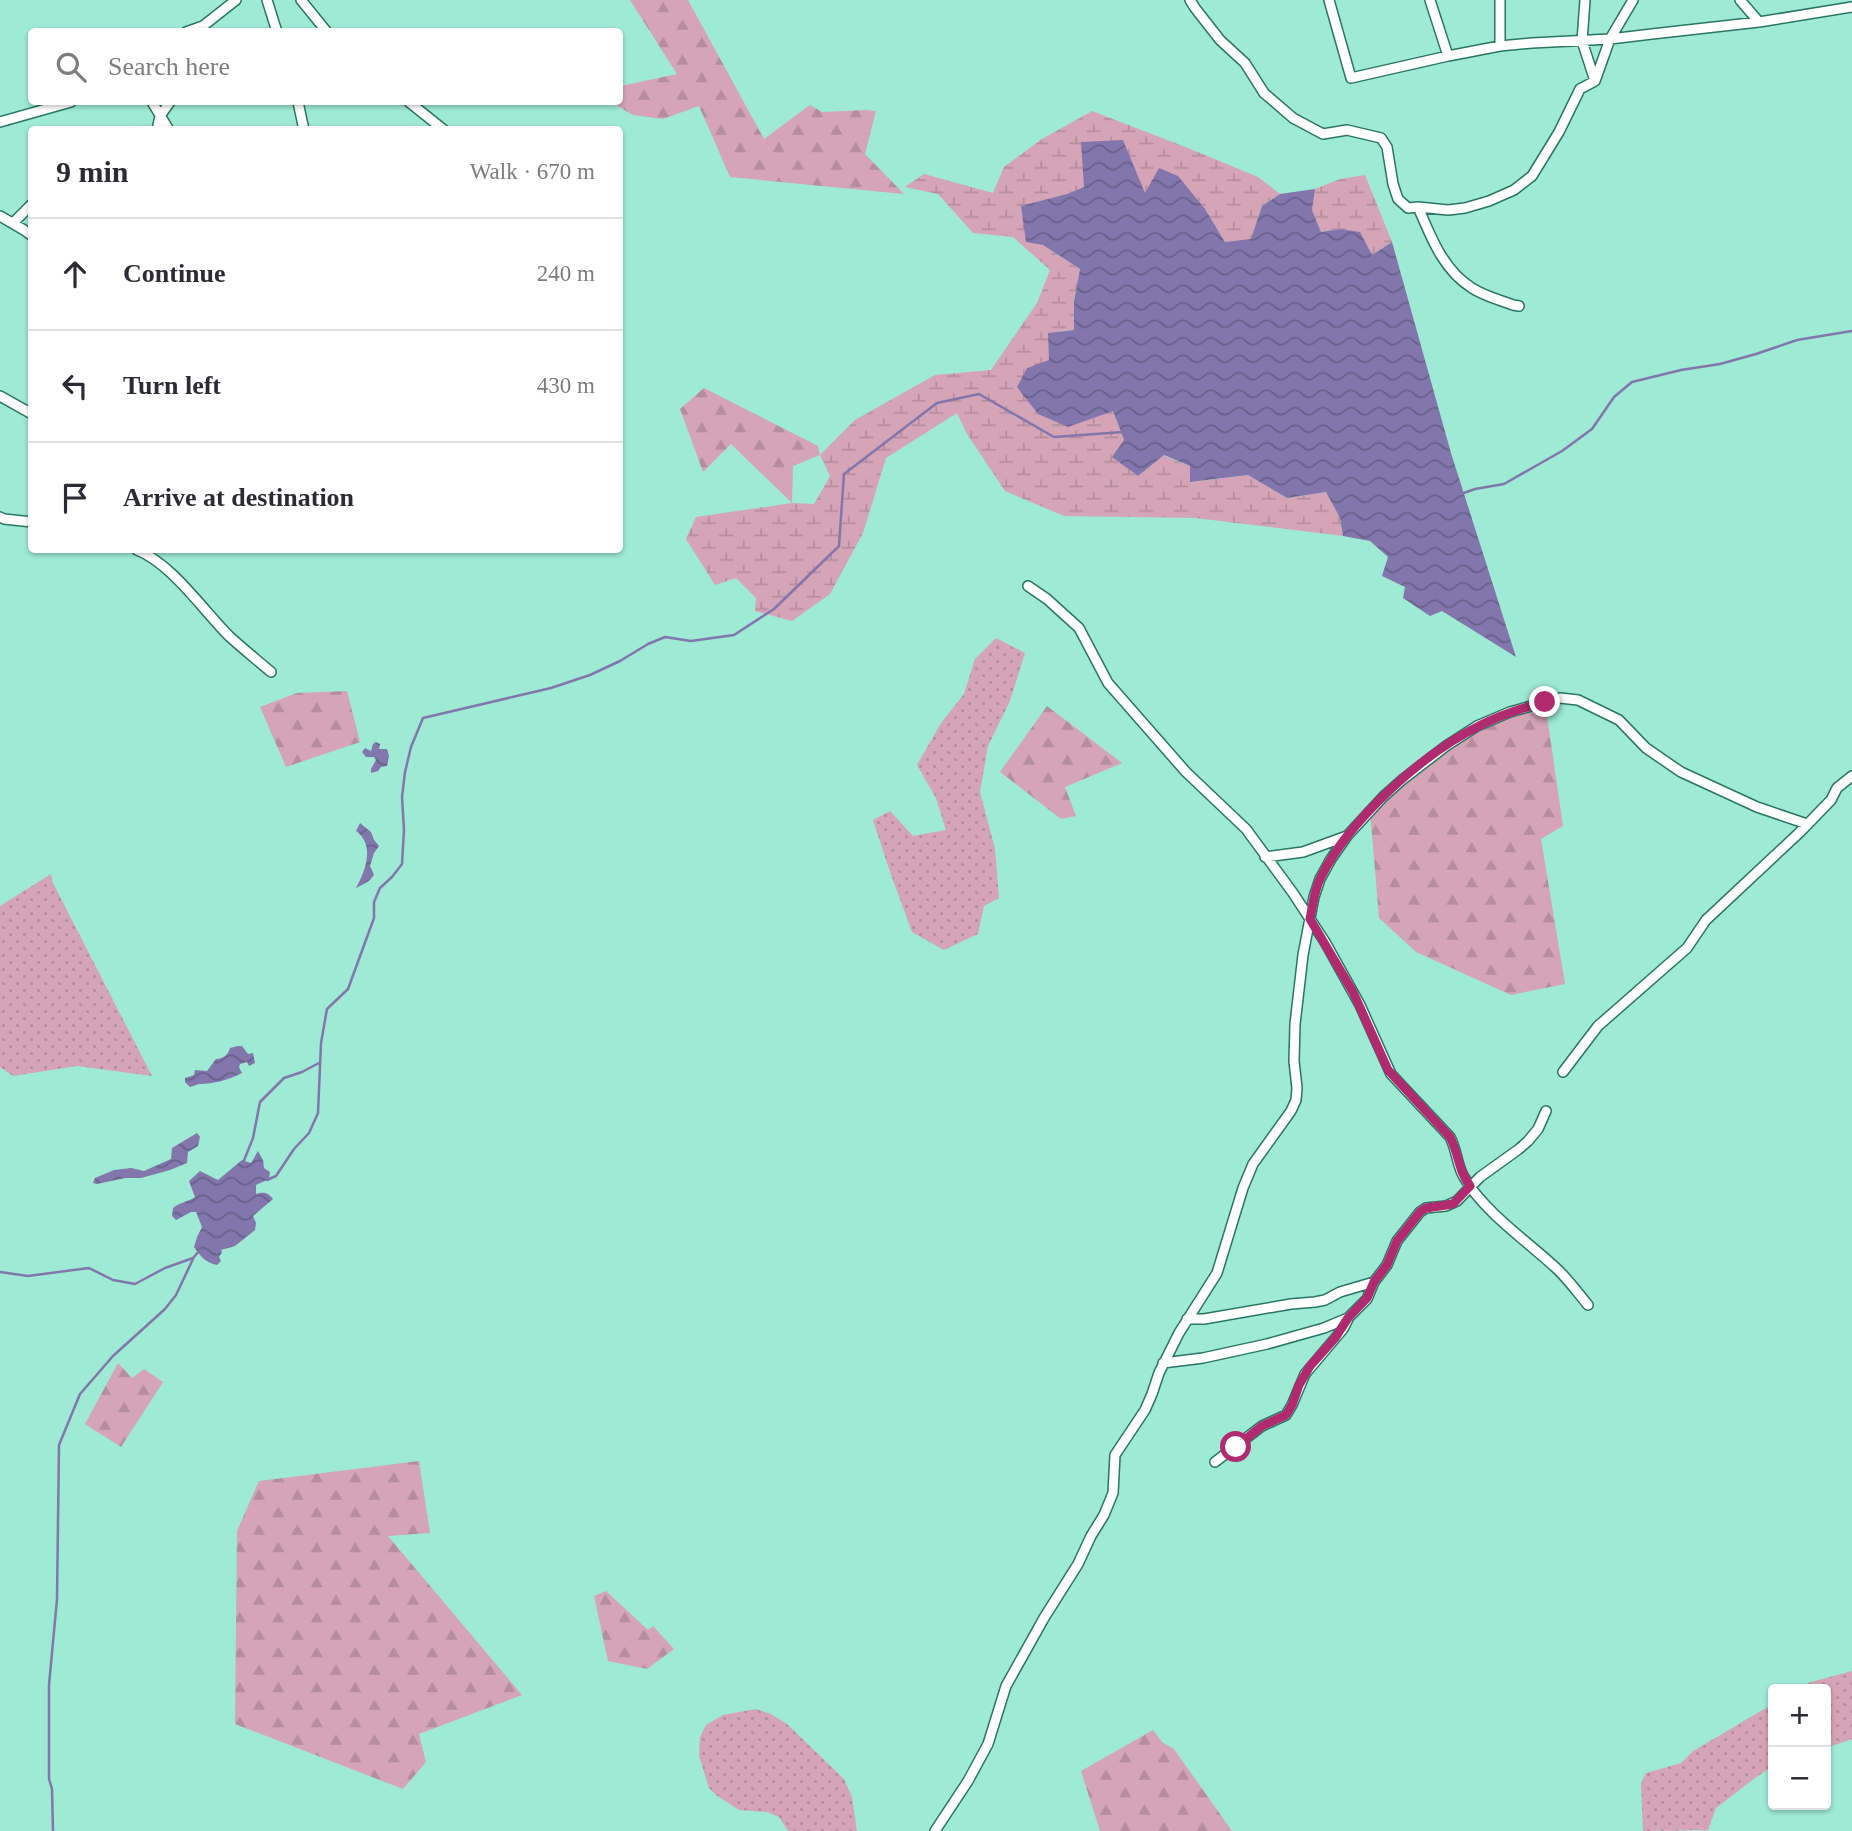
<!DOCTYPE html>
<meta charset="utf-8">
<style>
body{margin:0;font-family:"Times New Roman",serif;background:#f7f7f7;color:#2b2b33}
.controls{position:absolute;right:21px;bottom:21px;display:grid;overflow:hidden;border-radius:7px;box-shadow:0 2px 5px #0004}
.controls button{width:63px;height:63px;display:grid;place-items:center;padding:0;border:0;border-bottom:2px solid #e1e1e2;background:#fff;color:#2b2b33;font:35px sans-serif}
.stop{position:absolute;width:21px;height:21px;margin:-16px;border:5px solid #b02a6f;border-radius:50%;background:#fff}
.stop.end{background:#b02a6f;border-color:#fff;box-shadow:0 2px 7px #0008}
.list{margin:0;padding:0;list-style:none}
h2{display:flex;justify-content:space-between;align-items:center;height:91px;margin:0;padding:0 28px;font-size:30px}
h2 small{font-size:23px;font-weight:400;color:#7c7c81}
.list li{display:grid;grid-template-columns:46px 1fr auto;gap:21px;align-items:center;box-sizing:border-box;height:112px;padding:0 28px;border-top:2px solid #e1e1e2}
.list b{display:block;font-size:26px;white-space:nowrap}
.list em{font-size:23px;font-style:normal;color:#7c7c81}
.icon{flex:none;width:38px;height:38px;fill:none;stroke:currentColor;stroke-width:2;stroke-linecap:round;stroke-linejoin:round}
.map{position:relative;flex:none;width:1852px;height:1831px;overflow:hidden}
.search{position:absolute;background:#fff;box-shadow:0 2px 5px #0004;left:28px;top:28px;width:595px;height:77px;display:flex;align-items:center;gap:18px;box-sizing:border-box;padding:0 24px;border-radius:7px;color:#7c7c81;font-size:26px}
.panel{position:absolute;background:#fff;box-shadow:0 2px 5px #0004;left:28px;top:126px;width:595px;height:427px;border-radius:7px}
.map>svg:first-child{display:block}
</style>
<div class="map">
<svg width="1852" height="1831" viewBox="0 0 1852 1831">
<defs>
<pattern id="green-dots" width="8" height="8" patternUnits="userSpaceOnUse" patternTransform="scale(1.75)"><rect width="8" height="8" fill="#d5a4b7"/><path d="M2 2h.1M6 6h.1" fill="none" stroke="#b58d9d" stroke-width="1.8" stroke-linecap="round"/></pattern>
<pattern id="forest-firs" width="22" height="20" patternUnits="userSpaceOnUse" patternTransform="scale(1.75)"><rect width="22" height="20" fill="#d5a4b7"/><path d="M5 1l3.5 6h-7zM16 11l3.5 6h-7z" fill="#b58d9d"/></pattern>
<pattern id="wetland-marsh" width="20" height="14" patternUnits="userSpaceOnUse" patternTransform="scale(1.75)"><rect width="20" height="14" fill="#d5a4b7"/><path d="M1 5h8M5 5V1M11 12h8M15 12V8" fill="none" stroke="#b58d9d"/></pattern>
<pattern id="water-waves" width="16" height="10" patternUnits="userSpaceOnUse" patternTransform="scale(1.75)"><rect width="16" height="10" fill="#8276ac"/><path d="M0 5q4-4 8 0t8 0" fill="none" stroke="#68618b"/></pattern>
</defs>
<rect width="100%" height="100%" fill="#9eead4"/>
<path fill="url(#green-dots)" d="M996 638 1025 653 1010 701 988 746 980 792 995 849 999 898 984 906 978 934 944 950 912 932 890 872 873 820 890 811 913 836 946 830 936 798 917 765 941 723 964 694 975 659Z
M51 874 52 881 152 1076 77 1066 13 1076 0 1067V906Z
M1852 1671V1739L1826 1748V1689H1798L1811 1682Z
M1773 1704V1766L1755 1778 1716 1808 1708 1830 1643 1831 1641 1784 1646 1773 1681 1763 1693 1751Z
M756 1709 771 1714 787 1724 844 1779 852 1797 857 1831H788L779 1817 767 1812 739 1810 716 1795 709 1788 699 1756 700 1737 706 1725 723 1715Z"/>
<path fill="url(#forest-firs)" d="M630 0H688L764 139 810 105 822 112 866 110 876 111 865 154 904 194 730 177 699 106 663 119 633 115 611 102H620V85L621 86 677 74Z
M704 388 818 446 820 455 793 466 792 503 731 444 703 472 680 409Z
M347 691 360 742 286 767 260 707 297 693Z
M1545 702 1563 826 1541 839 1565 984 1511 995 1416 952 1379 918 1370 811 1446 746Z
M1047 706 1122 763 1065 787 1076 816 1061 819 1000 772Z
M118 1363 132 1378 144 1369 163 1382 121 1447 85 1424Z
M419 1461 430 1533 388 1536 522 1695 419 1734 426 1762 403 1789 235 1724 237 1531 259 1481Z
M606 1591 648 1630 653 1626 674 1649 647 1669 608 1661 594 1596Z
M1153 1730 1162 1742 1174 1749 1232 1831H1100L1081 1771Z"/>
<path fill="url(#wetland-marsh)" d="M1092 111 1188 148 1258 177 1280 194 1262 206 1251 240 1225 242 1205 209 1146 194 1085 187 1067 194 1043 245 1080 269 1074 301V330L1060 331 1113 411 1124 440 1190 466 1191 482 1248 475 1287 498 1326 492 1340 518 1343 536 1195 518 1064 516 1005 491 967 434 957 413 886 458 863 533 830 594 792 621 755 611 756 598 736 578 715 585 686 539 696 517 792 503 814 504 830 476 820 455 855 420 935 375 991 370 1037 303 1050 270 1013 237 973 233 938 194 905 187 924 174 993 193 1004 167 1042 139Z
M1365 175 1392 242 1372 255 1340 229 1321 232 1312 210 1315 189 1340 179Z"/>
<path fill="url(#water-waves)" d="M1123 140 1145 193 1159 168 1178 176 1205 209 1225 242 1251 239 1262 206 1280 194 1315 189 1312 210 1321 232 1340 229 1360 232 1372 255 1392 242 1451 453 1516 657 1442 611 1430 616 1403 598 1405 587 1382 576 1388 557 1370 541 1343 536 1340 518 1326 492 1287 498 1248 475 1190 482V466L1164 455 1138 476 1112 457 1124 440 1113 411 1068 427 1038 414 1017 387 1027 368 1049 360 1048 333 1074 330V301L1080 269 1043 245 1026 242 1021 206 1067 194 1084 187 1081 142Z
M376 742 380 744 379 749H387L389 756 387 766 381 767 378 771 371 773V769L376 760 374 757H366L362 752 365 748 371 751 373 744Z
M360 823 371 832 374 840 379 846 374 853 370 866 374 875 369 881 356 888C366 870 375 845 356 831Z
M238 1046H242L248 1054 253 1053 255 1063 249 1066 247 1062 240 1064 239 1067 242 1073C228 1080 214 1084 199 1084L190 1087 185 1082V1078L194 1075 195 1070 207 1071 216 1059C223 1059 228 1055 230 1048Z
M197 1133 200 1137 198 1146 188 1152 187 1163 170 1170 141 1178H125L97 1184 93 1183 95 1178 114 1170 131 1168 144 1171 171 1159 172 1148Z
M258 1151 263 1160 264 1168 270 1172 269 1179 256 1185V1194C264 1192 267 1192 273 1199L253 1216 256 1223 255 1230 235 1246 221 1250 222 1252 219 1257 221 1261 217 1265C206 1263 200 1256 194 1247L197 1237 202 1227 196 1212H191L176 1220 172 1216 173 1208C180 1202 188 1202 195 1197L189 1181 200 1171 218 1180 242 1160 251 1163Z"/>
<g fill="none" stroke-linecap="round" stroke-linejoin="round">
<path stroke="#8276ac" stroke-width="2.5" d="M1461 494 1475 489 1504 484 1562 451 1592 429 1614 397 1632 382 1681 370 1720 364 1756 354 1797 340 1852 331
M243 1163 253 1138 260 1102 284 1078 302 1072 319 1063
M267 1180 276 1176 294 1149 309 1133 318 1113 321 1043 327 1009 348 989 374 918V902L380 888 392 877 402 864 404 830 402 797 405 772 411 747 423 718 551 688 590 675 620 661 648 644 665 637 691 641 734 635 774 609 839 546 844 474 937 403 979 394 1054 437 1123 432
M0 1272 28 1276 89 1268 113 1280 135 1284 165 1268 193 1258 200 1250
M53 1831 52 1789 49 1779V1685L57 1599 59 1445 80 1394 113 1356 165 1309 176 1295 193 1259"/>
<g stroke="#287663" stroke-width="12">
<path id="street" d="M267 0 277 32
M301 0 327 32
M1190 0 1195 8 1220 40 1245 63 1264 93 1293 118 1323 134 1347 130 1381 138 1387 147 1393 184 1398 199 1408 208 1418 207C1431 237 1443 270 1472 288 1484 296 1500 300 1513 305L1519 306
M1329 0 1351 78 1448 56 1500 46 1532 43 1610 39 1652 34 1759 22 1852 7
M1430 0 1448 56
M1500 0V46
M1585 0 1582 41 1595 81
M1740 0 1759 22
M186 32 203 26 236 0
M152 102 169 130
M298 102 304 130
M409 102 444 130
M0 122 71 102
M157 130 160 116 170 102
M1418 207 1448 210 1465 208 1489 201 1514 190 1532 176 1559 132 1580 89 1595 81 1610 39 1633 0
M0 216 24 230 32 236
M13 223 32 204
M0 396 32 414
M0 517 4 519 32 522
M137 550C171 563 203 610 229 636 242 648 257 660 271 672
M1028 586 1047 599 1079 628 1108 683 1186 772 1246 829 1293 893 1325 942 1360 1005 1391 1074 1450 1137C1457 1150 1457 1166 1464 1177 1484 1212 1527 1241 1556 1268 1568 1279 1578 1293 1588 1305
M1265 857 1303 852 1347 836 1383 797 1402 780 1446 746 1477 726 1510 712 1560 698 1578 700 1619 720 1646 748 1681 772 1757 807 1807 824
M1563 1072 1598 1026 1687 948 1706 920 1800 832 1831 800 1837 788 1852 776
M1187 1319H1204L1291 1304 1315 1302 1325 1300 1340 1292 1374 1282
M1163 1363 1203 1358 1267 1344 1324 1328 1348 1318 1367 1299 1374 1282 1387 1265 1397 1241 1420 1212 1426 1208 1446 1206 1457 1201 1480 1177 1519 1149 1528 1141 1538 1129 1546 1111
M1215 1462 1262 1426 1286 1415 1292 1405 1305 1374 1343 1329 1348 1319
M935 1831 968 1781 988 1744 1006 1686 1044 1618 1078 1564 1091 1536 1104 1515 1113 1493 1115 1455 1145 1410 1152 1394 1159 1373 1179 1333 1217 1273 1243 1188 1253 1164 1291 1111 1296 1100 1297 1088 1294 1061 1295 1024 1303 955 1314 897 1320 879 1331 859 1347 836"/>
</g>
<use href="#street" stroke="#fff" stroke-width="9"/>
</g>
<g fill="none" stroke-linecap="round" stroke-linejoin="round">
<path stroke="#b02a6f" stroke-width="9" d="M1236 1447 1262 1426 1286 1415 1292 1405 1299 1385 1310 1366 1335 1338 1348 1318 1367 1298 1374 1282 1387 1265 1397 1241 1420 1212 1426 1208 1453 1204 1470 1186C1458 1170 1459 1154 1450 1137L1388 1070 1353 992 1310 919C1313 905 1314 890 1321 877 1349 820 1422 754 1479 726 1500 715 1522 708 1545 702"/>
</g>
</svg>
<div class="controls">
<button>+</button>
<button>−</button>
</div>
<div class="stop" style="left:1236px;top:1447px"></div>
<div class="stop end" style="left:1545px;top:702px"></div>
<div class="search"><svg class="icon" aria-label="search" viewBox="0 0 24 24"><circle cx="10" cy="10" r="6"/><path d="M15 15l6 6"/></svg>Search here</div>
<section class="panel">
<h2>9 min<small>Walk · 670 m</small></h2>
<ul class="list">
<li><svg class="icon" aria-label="ahead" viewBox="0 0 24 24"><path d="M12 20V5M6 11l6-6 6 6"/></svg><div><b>Continue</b></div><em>240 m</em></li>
<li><svg class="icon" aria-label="left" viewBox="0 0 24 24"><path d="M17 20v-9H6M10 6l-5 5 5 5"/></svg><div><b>Turn left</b></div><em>430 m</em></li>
<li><svg class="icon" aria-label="arrive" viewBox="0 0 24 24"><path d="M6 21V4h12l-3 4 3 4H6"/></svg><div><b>Arrive at destination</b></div></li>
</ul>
</section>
</div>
